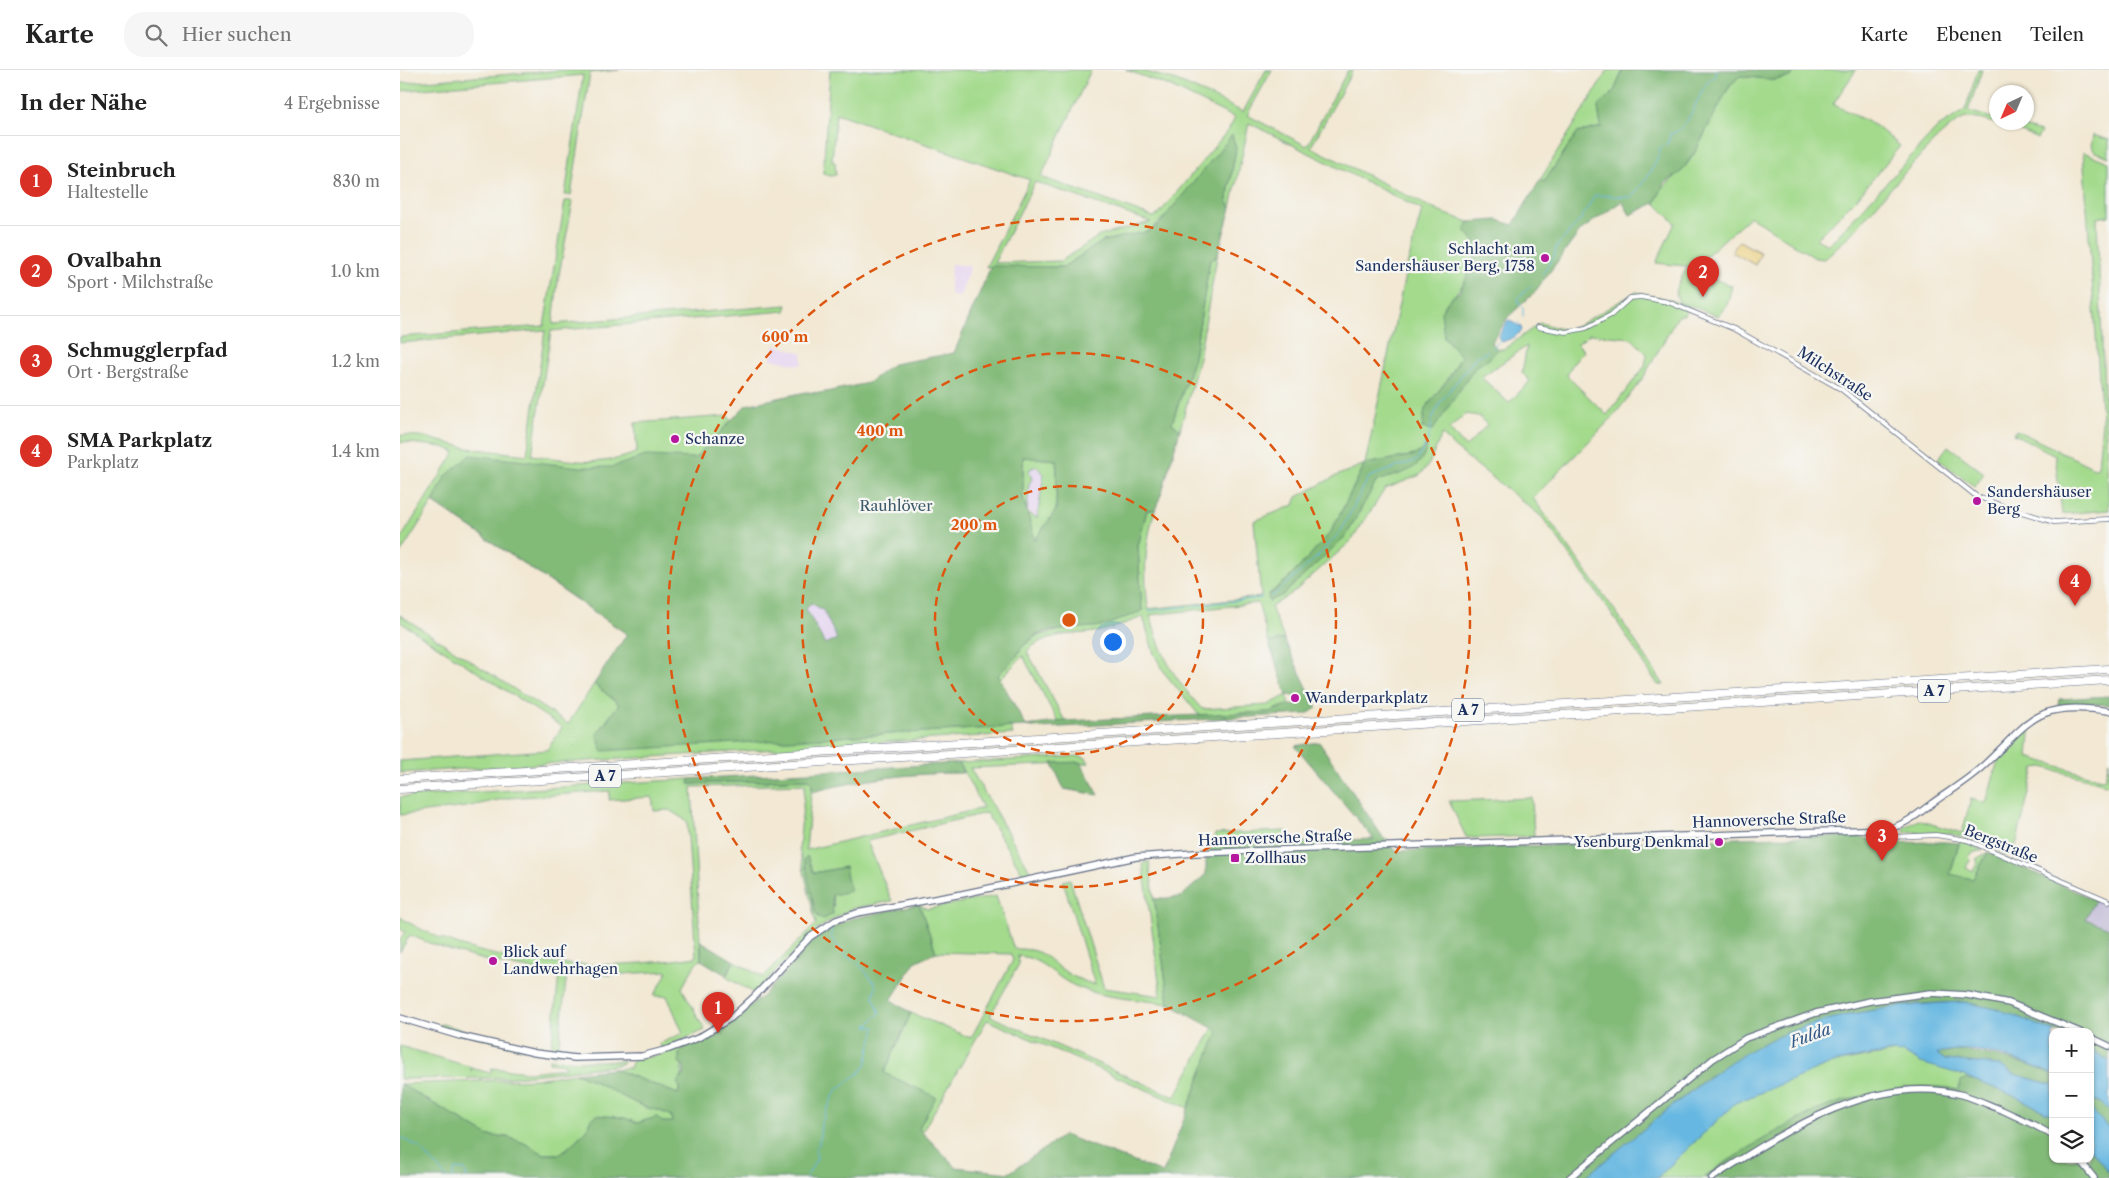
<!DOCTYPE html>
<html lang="de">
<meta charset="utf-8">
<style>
body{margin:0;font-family:"Libre Caslon Text",serif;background:#f6f6f6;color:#222}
.controls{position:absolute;right:15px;bottom:15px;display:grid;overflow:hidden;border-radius:10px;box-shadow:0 1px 4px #0004}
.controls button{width:45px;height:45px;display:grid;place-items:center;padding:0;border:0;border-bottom:1px solid #e0e0e0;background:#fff;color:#222;font:25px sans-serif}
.compass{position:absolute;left:1589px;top:15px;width:45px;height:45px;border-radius:50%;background:#fff;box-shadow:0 1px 4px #0004;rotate:224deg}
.you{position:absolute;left:712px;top:571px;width:18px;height:18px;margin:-12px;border:4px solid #fff;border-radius:50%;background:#1a73e8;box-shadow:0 0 0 8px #1a73e833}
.badge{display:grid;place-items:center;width:32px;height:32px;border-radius:50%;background:#d93025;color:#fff;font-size:16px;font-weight:700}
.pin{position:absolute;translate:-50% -41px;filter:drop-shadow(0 1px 2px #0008)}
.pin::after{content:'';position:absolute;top:26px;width:18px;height:15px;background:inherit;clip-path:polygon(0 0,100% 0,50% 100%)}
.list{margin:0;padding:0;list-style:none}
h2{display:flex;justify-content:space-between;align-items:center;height:65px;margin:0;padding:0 20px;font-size:21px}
h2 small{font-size:16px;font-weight:400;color:#767676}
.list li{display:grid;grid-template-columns:32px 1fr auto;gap:15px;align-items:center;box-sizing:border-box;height:90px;padding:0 20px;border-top:1px solid #e0e0e0}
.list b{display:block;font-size:19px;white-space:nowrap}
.list p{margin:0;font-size:16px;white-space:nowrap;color:#767676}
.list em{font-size:16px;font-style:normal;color:#767676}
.icon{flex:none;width:28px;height:28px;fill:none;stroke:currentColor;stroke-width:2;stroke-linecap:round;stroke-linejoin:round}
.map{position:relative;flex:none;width:1709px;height:1108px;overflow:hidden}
header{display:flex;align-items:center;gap:30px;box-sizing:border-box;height:70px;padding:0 25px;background:#fff;border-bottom:1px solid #e0e0e0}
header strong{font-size:24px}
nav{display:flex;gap:28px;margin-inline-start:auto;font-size:18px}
.search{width:350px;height:45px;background:#f6f6f6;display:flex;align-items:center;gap:12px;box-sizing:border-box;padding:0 18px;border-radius:20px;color:#767676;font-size:19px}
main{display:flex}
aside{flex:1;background:#fff}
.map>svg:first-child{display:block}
</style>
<header>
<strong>Karte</strong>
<div class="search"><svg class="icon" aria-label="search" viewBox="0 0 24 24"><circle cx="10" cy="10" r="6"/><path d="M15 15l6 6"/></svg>Hier suchen</div>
<nav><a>Karte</a><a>Ebenen</a><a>Teilen</a></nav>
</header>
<main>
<aside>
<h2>In der Nähe<small>4 Ergebnisse</small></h2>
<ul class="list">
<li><span class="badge">1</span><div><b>Steinbruch</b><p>Haltestelle</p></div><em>830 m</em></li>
<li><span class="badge">2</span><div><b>Ovalbahn</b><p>Sport · Milchstraße</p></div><em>1.0 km</em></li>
<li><span class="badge">3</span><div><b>Schmugglerpfad</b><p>Ort · Bergstraße</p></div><em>1.2 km</em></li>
<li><span class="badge">4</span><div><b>SMA Parkplatz</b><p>Parkplatz</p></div><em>1.4 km</em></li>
</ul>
</aside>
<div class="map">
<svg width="1709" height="1108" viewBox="0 0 1709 1108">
<rect width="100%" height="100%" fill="#f6f6f2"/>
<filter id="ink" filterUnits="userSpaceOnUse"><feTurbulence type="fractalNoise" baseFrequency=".02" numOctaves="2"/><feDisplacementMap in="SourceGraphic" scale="10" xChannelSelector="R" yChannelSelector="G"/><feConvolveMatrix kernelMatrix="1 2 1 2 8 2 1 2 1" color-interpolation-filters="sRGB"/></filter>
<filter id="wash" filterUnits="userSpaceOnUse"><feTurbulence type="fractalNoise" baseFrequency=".0096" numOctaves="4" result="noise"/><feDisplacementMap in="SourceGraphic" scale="20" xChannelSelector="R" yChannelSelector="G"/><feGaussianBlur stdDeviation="1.12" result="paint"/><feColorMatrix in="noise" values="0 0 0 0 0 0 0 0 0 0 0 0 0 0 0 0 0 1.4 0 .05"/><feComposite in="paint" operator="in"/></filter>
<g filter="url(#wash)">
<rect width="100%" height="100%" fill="#f2e8d3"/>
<path fill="#e4d3f1" d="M551 194 570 196 560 227 550 225Z
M375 275 402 283V294L397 295 371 289Z
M636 396 644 404 637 448 627 441 629 402 630 398Z
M411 533 423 540 437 569 425 574 406 539Z"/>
<path fill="#c6c0d9" d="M1695 830 1709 833V858L1685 849Z"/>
<path fill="#a3da8c" stroke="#5f8475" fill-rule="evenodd" d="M163 0H219L190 3 171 125H165L183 5 0 21V13Z
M430 0H691L641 107 753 147 758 145 829 59 835 48 769 16 726 0C764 0 809 26 843 42L866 0H872L847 45 907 76 948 0H953L911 77 1040 142 1069 152 1065 160 1079 176C1073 196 1065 217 1048 231L1044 267 1062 286 1050 306 1025 339 1033 359 1076 296 1089 289 1098 279H1104L1140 253 1161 259 1174 258 1236 222 1270 230 1290 237 1285 244 1278 246 1243 308 1230 325 1212 348 1133 428 1216 542 1264 615H1258L1212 544 1142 447 1054 377 1042 364 1029 394 1020 405 985 419 952 470 894 522 871 537 884 569 869 573 858 533 750 545C762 587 772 606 802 639L868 635 887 625 889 634 870 642 799 645 766 605 754 584 743 547C731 551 718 557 705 560 677 567 650 559 627 581L665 651 658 652 623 586 600 609 598 605 617 586 622 577 636 566 742 541 738 476 747 440H755C744 478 744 500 748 539L861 527 854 451 894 435 897 427 936 406 965 394 1007 196 1022 140 849 53 831 138 827 131 836 78 750 161 703 171 663 197H586L630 110 436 43 432 91 435 92 436 105 430 106 423 103ZM635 112 751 152 699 166 661 191 594 193ZM1190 264 1231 268 1247 284 1245 296 1207 345 1167 306 1172 295 1184 281 1177 274ZM1127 276 1122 303 1130 311 1109 333 1081 307ZM1065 344 1079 346 1087 355 1066 377 1049 359ZM1027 377 989 406 976 412 946 466 868 525 891 506 931 462 965 394 1015 385Z
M1208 0H1223L1214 21 1198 37 1201 57 1177 63 1144 112 1140 110Z
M1396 0H1456L1433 34 1476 56 1500 76 1457 128 1416 169 1429 175 1538 57 1565 40 1578 0H1582L1568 41 1596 49V52L1608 53 1641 62 1637 69C1625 62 1580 47 1567 48 1544 50 1470 145 1449 166 1441 174 1432 181 1424 189L1415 188 1350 146 1294 197 1256 193 1275 153 1255 133C1263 113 1268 115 1281 101 1307 74 1312 31 1340 6L1374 10 1390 7Z
M1693 65 1709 70V87L1695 82 1691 76Z
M1683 82 1709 92V146L1697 148 1709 440 1662 444 1655 385 1614 364 1616 360 1694 398 1698 397 1702 351Z
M165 131H173L158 210 153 254 387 235 385 241 151 261 132 385C168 390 203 398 237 382L235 353 327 346 332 350 296 388 227 564 33 432 0 484V470L55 382 44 377 2 372 0 374V365L20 366 67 378 127 385 145 260 0 273V267L144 256Z
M817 187 799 287 780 360 772 353 794 288 810 190Z
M1286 198 1332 216 1327 235 1318 246 1279 232 1275 221Z
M1548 376 1584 403 1575 417 1538 389Z
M623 387 657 390 656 440 635 470 627 443 637 448 644 404 636 396 630 399 629 402 632 409 629 414 627 441 623 427Z
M0 545 168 654 194 614 219 634 197 664 202 680 611 657 613 664 0 703V691L147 680 162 657 0 552Z
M1631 653 1628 687 1701 709 1705 708 1709 691V715L1643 697 1635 698 1615 779 1607 785 1583 773 1552 764 1505 762 1504 758 1518 750 1562 763 1571 729 1586 733 1600 683Z
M680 686 686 688 689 693 570 698 632 804 624 806 586 743 467 771 492 831 450 839 417 859 354 923 326 907 334 891 363 907 416 854 399 779 405 714 292 717 301 890 296 893 282 918 305 960 262 979 259 974 283 963 267 926H254L268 901 209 905 167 902 158 984H151L159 903C108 897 57 886 10 865L0 882V870L5 862 0 859V847C81 900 202 901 296 887L287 751 269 740 254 741 252 727 209 730 210 721 108 728 66 737 0 745V727L290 709V714L408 709 412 713 406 780 583 738 559 693ZM407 786 413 803 445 797 432 825 434 837 404 789Z
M1132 728 1134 766 1075 768 1066 767 1049 731Z
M886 761 895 773 812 775 815 764Z
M1560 771 1583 780 1572 783 1569 787 1571 789 1566 797 1573 801 1578 792 1576 789 1588 782 1573 809 1550 805Z
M749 791 769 934C739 929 704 929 675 916 654 907 643 888 618 886L619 894 590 946 775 1027 813 958 819 960 788 1038 587 950 522 1062 519 1058 464 1048 511 943 571 968 613 890 611 884 536 882 519 834 527 839 596 826 614 879C644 879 641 885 663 900 672 907 684 911 695 915L663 811 670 809 704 918 761 926 743 794Z
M42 954 124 976V979L35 956Z
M0 976 71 997V1001L72 998 90 1003 92 998 128 1002 165 998V994L149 992V989L185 991H224L221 994 212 996 106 1008 0 1009Z
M287 976 279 983C285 999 281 1008 278 1024L214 999 230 998 233 990 259 985Z
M1507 980 1653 1004V1054L1559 1016 1558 1020 1505 1017 1397 1051 1324 1093 1304 1108H1257L1335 1033 1433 993Z
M175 1003C199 1011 219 1026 242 1036 252 1040 259 1039 271 1046L273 1053 262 1052 257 1047 237 1053 225 1048H195L190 1050 187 1060 161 1084H144L124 1073 107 1067 89 1066 0 1014 135 1009Z"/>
<path fill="#82ba78" stroke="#4e746b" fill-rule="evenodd" d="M1223 0H1396L1390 7 1374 10 1340 6 1330 15 1295 82 1281 102 1265 113 1255 133 1230 145 1222 131 1181 160 1134 223 1108 247 1091 273 1098 279 1089 289 1076 296 1033 360 1022 358 1025 339 1050 306 1061 286 1044 267 1041 242 1048 231 1060 221 1073 194 1078 176 1065 160 1069 152 1098 150 1113 155 1140 110 1144 112 1177 63 1201 57 1198 37 1214 21Z
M832 65 836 78 827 130 831 138 817 187 810 190 794 288 772 353 780 360 762 422 755 440H747L738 476 742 541 704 556 649 561 636 565 622 577 617 586 598 605 626 656 665 651 870 642 889 634 892 636 898 631 895 626 887 625 869 573 884 569 917 638 907 644 641 658 625 656 202 681 197 664 219 634 194 614 227 564 33 432 45 407 70 385 180 397H212L246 386 295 388 346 335 406 322 421 323 468 313 493 294 554 283 591 196 663 197 703 171 750 161 759 154ZM623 387 657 390 656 440 635 470 623 427ZM411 533 423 540 437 569 425 574 406 539Z
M1027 376C1020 404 1000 402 976 412L946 466 883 525 869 531 868 526 891 506 931 462 965 394 1015 385Z
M1709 626V635L1680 633 1658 635 1659 629Z
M919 672 984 769 990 771 995 781 1339 768 1458 766C1489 778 1526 769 1559 773L1550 804 1573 809 1588 782 1695 830 1685 849 1709 858V991L1690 979V962H1656L1600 940 1564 932 1515 934 1309 1006 1184 1108H0V1014L89 1066 107 1067 124 1073 144 1084H161L187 1060 190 1050 197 1045 225 1048 237 1053 257 1047 262 1052H272L271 1046C259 1039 252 1040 242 1036 219 1026 199 1011 175 1003L214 999 278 1024 280 1017 277 1013 284 1004V996L279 992V983L287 976 325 955 362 927 417 867 432 858 450 849 519 834 536 882 515 892 491 930 511 943 484 1003 536 1027 519 1058 522 1062 556 1097 609 1103 664 1065 763 1103 818 961 769 934 754 829 781 827 806 804V787L812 775 974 769 895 676Z
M680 692 699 725 664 719 652 693Z
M559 693 563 703C511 703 462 709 412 722V713L408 709 289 714 290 709Z
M407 786 414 803 445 797 450 821 432 825 433 844 424 849 418 847 415 841 404 789Z
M301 871 334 891 326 905 301 890Z
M1555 980C1590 983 1620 991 1653 1004V1015L1614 1004 1599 995 1545 990 1537 984Z
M1565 1009 1574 1010 1617 1027 1653 1046V1089H1690V1078L1709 1103V1108H1304C1336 1085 1373 1062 1409 1044 1445 1027 1519 1009 1558 1020L1561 1011Z
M1692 1030 1701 1033 1709 1041V1059L1694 1042 1690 1034Z"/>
<path fill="#eeda9e" stroke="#84847e" d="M1339 171 1361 183 1355 195 1332 182Z"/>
<path fill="#66b7e1" stroke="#4073a0" d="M1108 250 1121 257 1122 260 1115 267 1102 272 1098 267Z
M1564 932 1600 940 1656 962H1653V1004C1621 991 1571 971 1537 984L1545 990 1599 995 1614 1004 1653 1015V1046L1617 1027 1559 1004 1521 993 1504 983 1494 982 1466 986 1433 993 1335 1033 1257 1108H1184C1213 1084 1241 1061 1270 1038 1293 1020 1315 1001 1340 986 1408 945 1487 935 1564 932Z
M1690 979 1709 991V1041L1701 1033 1693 1030 1690 1034 1694 1042 1709 1059V1103L1690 1078Z"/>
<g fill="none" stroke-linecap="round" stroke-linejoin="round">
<path stroke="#66b7e1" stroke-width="1" d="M1142 204 1154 187 1157 176 1181 149 1195 125 1231 127C1242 115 1258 94 1260 78L1268 73 1270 64C1290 60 1296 27 1307 13 1309 10 1313 8 1316 6L1317 0
M1123 247V238L1119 234 1118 228 1132 215
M1116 255 1119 252
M1093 278 1100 270
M871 526 875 524 917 487 941 461 969 407 1017 390 1028 370 1032 350 1039 334 1076 287 1088 281
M749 541 862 528
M0 1067 20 1078 47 1108
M52 1108 55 1099 65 1100 67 1108
M406 1108 417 1088 415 1079 419 1074 421 1053 436 1020 458 1004 466 995 475 957 467 956 480 943 473 926 476 916 474 912 459 894 445 886 431 867 432 858"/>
</g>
</g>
<g filter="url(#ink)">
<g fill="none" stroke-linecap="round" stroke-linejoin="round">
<g stroke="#667087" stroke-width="5.5">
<path id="street" d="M1138 257 1166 262 1186 258 1211 245 1230 228 1241 227 1268 232 1334 259 1441 319 1576 426 1605 437 1654 452 1709 449
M1483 759 1492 767 1536 765 1567 770 1709 831"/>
</g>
<g stroke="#667087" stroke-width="8">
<path id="secondary" d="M0 948 60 966 135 983 175 988 242 986 269 979 298 968 331 948 355 926 410 867 436 850 457 843 562 824 736 787 795 783 1488 759C1505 755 1518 744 1531 734 1549 721 1568 710 1584 695 1633 649 1635 631 1709 641
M1690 967 1709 976
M1679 1089 1694 1108
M1169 1108 1313 989 1346 968 1416 943 1470 931 1531 923 1567 925 1609 933 1680 962
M1312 1108C1383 1062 1474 1001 1563 1025 1576 1029 1589 1035 1602 1040 1619 1048 1637 1055 1653 1066"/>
</g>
<g stroke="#667087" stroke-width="9">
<path id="highway" d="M0 709 1709 599
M0 719 1709 610"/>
</g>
<use href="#street" stroke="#fff" stroke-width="4"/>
<use href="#secondary" stroke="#fff" stroke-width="5.5"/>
<use href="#highway" stroke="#fff" stroke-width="8"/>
</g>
</g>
<g fill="none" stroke="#de5710" stroke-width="2.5" stroke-dasharray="9 6">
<circle cx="669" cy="550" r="134"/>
<circle cx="669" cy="550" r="267"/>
<circle cx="669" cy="550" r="401"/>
</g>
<g fill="#b5179e" stroke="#f6f6f2" stroke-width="2">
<circle cx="1145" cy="188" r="5"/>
<circle cx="275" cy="369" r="5"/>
<circle cx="1577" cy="431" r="5"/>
<circle cx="895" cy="628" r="5"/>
<circle cx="1319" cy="772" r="5"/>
<rect x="830" y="783" width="10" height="10" rx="2.5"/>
<circle cx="93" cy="891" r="5"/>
</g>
<g text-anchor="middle" stroke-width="4.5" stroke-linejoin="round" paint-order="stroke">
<g fill="#f6f6f2" stroke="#5d6b8a" stroke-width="1">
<rect x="1518" y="609.5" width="32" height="23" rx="4"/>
<rect x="1052" y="628.5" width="32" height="23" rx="4"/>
<rect x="189" y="694.5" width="32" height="23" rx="4"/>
</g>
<g font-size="14" font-weight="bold" fill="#1b2f5e">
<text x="1534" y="626">A 7</text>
<text x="1068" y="645">A 7</text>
<text x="205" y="711">A 7</text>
</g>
<g font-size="15" fill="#1b2f5e" stroke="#f6f6f2" text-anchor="start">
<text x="1135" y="184" text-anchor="end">Schlacht am<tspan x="1135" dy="17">Sandershäuser Berg, 1758</tspan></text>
<text x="285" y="374">Schanze</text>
<text x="1587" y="427">Sandershäuser<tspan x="1587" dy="17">Berg</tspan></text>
<text x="905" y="633">Wanderparkplatz</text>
<text x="1309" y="777" text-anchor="end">Ysenburg Denkmal</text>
<text x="845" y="793">Zollhaus</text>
<text x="103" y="887">Blick auf<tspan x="103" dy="17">Landwehrhagen</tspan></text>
</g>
<g font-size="15" fill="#1b2f5e" stroke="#f6f6f2">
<text transform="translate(1435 304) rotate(33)" y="5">Milchstraße</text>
<text transform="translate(1369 750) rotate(-2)" y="5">Hannoversche Straße</text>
<text transform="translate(875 768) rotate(-2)" y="5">Hannoversche Straße</text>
<text transform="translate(1601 774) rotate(22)" y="5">Bergstraße</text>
</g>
<g font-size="15" fill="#3d5a6a" stroke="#f6f6f2">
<text x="496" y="441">Rauhlöver</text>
</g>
<g font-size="16" font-style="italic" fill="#325885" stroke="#f6f6f2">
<text transform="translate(1410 965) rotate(-20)" y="6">Fulda</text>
</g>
</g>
<circle cx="669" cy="550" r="8" fill="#de5710" stroke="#f6f6f2" stroke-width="2.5"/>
<g font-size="15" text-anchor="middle" font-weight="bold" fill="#de5710" stroke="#f6f6f2" stroke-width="4.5" stroke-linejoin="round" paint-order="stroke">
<text x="385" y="272">600 m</text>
<text x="480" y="366">400 m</text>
<text x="574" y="460">200 m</text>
</g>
</svg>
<div class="controls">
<button>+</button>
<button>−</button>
<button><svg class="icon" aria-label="layers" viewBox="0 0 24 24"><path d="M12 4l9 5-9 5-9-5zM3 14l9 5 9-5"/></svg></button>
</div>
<svg class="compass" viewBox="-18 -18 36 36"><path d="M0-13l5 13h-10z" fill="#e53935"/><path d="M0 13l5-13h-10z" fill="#767676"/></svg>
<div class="you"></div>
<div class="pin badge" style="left:318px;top:963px">1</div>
<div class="pin badge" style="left:1303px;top:227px">2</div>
<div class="pin badge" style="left:1482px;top:791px">3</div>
<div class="pin badge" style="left:1675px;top:536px">4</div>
</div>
</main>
